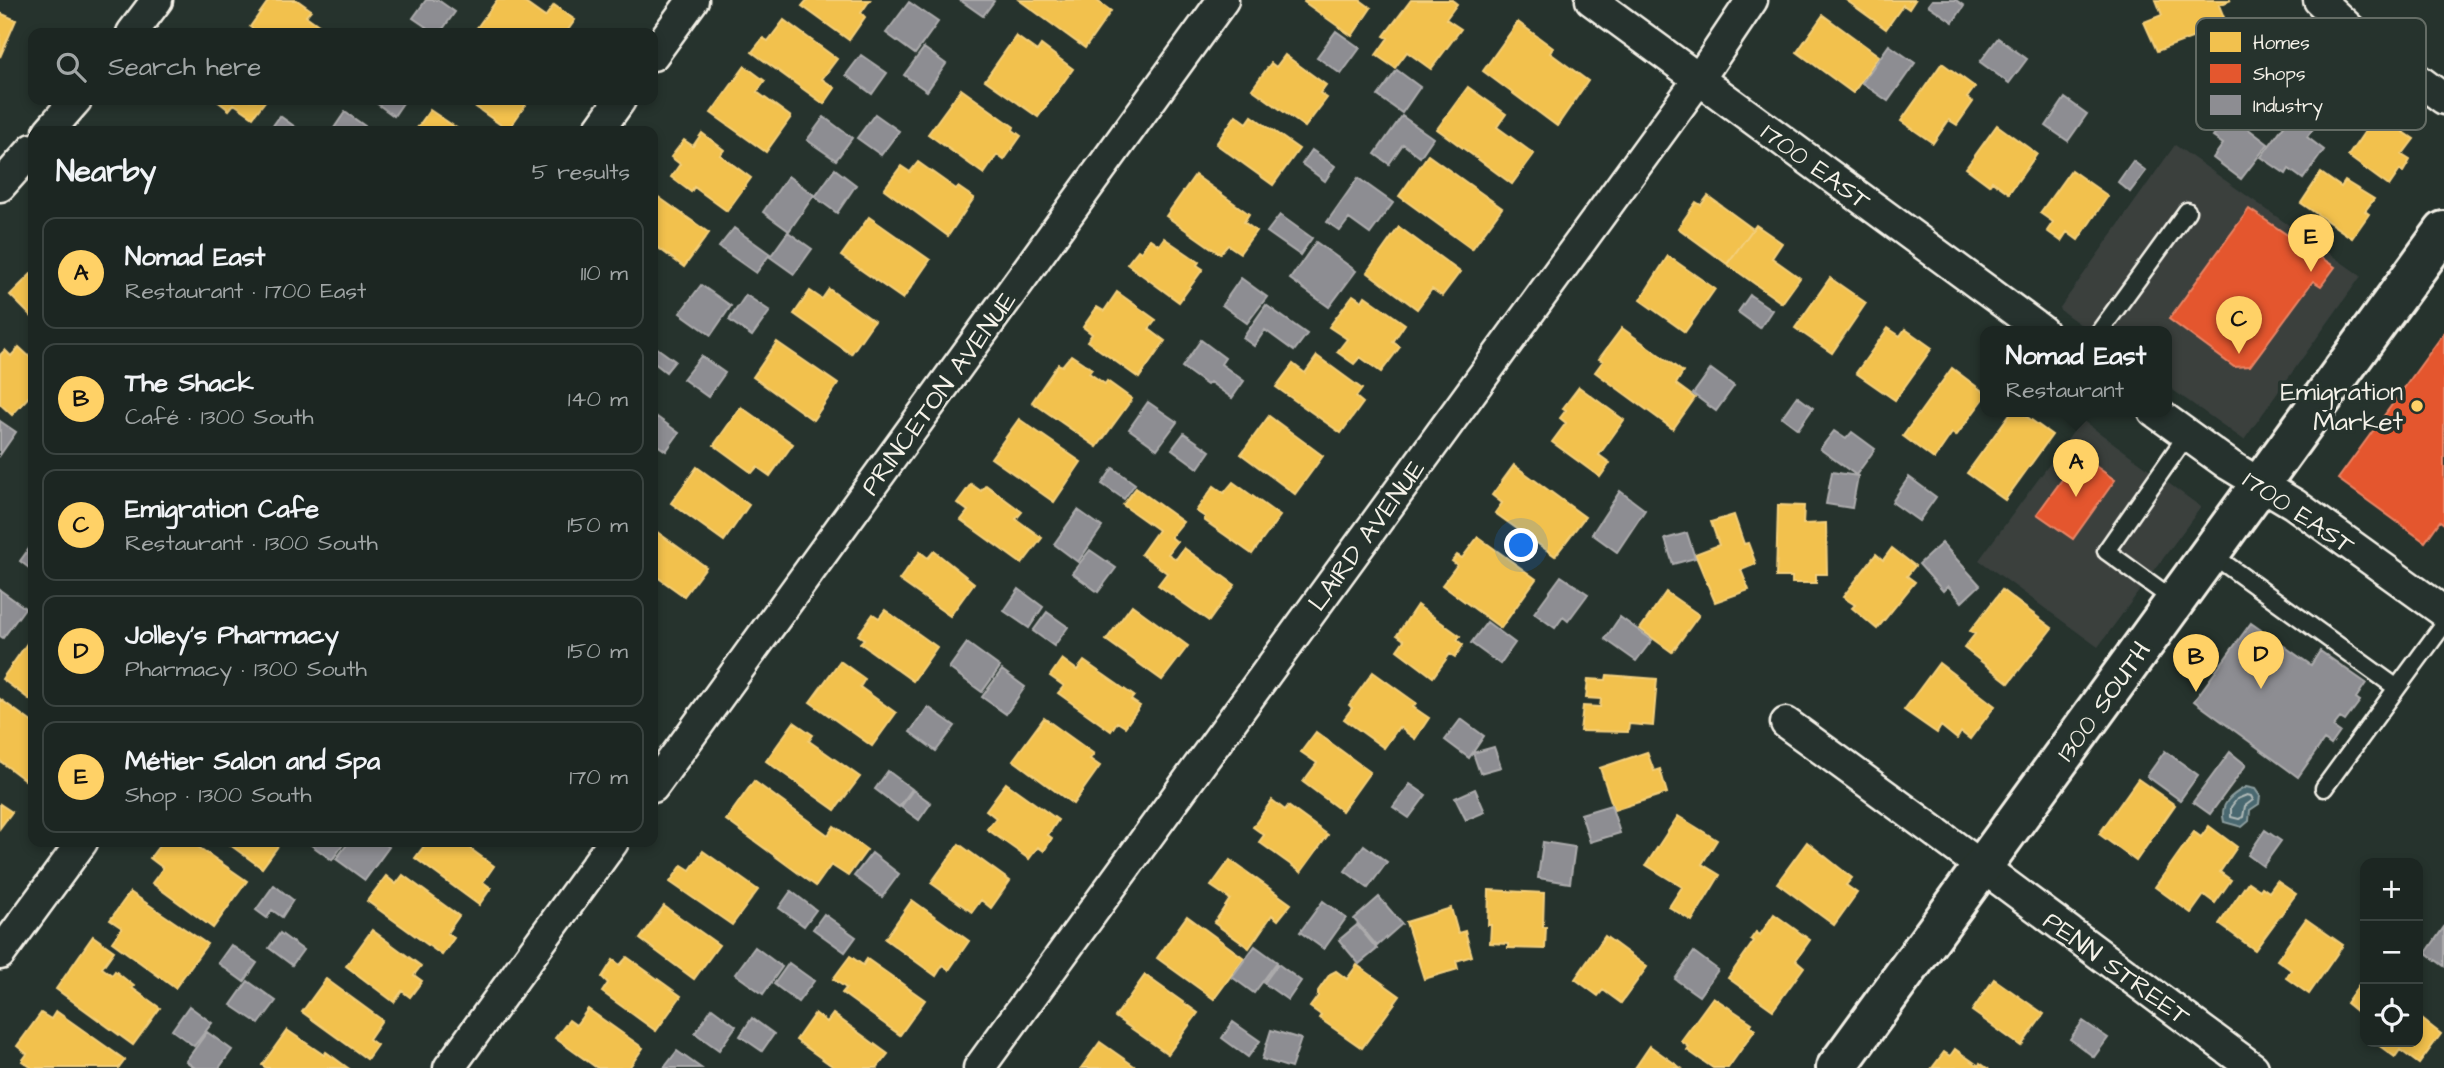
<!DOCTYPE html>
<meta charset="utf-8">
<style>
body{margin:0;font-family:"Architects Daughter",sans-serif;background:#29322f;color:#f1f3f6}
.controls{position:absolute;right:21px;bottom:21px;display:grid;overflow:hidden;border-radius:14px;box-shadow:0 4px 10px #0003}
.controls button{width:63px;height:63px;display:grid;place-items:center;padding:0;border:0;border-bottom:2px solid #3a4340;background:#1c2622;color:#f1f3f6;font:35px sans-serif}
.you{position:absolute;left:1522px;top:546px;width:24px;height:24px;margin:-18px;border:5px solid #fff;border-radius:50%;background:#1a73e8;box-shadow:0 0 0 10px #1a73e833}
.badge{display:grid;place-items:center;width:46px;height:46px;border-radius:50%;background:#ffd166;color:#111;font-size:23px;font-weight:700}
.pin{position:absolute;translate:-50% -58px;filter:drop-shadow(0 2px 4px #0008)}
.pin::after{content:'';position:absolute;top:37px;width:24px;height:21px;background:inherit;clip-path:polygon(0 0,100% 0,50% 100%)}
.popup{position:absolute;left:1980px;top:326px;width:192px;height:91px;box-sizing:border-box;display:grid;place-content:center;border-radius:14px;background:#1c2622;filter:drop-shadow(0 2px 5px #0005);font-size:23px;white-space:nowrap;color:#a0a5a5}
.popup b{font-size:26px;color:#f1f3f6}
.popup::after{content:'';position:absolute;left:50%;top:100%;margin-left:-14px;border:14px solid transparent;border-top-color:#1c2622}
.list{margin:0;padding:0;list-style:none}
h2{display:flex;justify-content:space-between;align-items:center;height:91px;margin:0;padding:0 28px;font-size:30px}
h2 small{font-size:23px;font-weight:400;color:#a0a5a5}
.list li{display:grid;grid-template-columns:46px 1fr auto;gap:21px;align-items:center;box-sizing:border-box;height:112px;margin:0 14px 14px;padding:0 14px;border:2px solid #3a4340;border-radius:14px}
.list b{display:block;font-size:26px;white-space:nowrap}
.list p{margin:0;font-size:23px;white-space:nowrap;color:#a0a5a5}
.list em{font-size:23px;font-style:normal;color:#a0a5a5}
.icon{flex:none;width:38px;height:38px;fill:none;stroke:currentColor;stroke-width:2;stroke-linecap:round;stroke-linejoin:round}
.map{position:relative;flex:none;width:2444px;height:1068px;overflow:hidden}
.search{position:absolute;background:#1c2622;box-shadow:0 4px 10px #0003;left:28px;top:28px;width:630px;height:77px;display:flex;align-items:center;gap:18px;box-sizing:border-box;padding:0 24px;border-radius:14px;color:#a0a5a5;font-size:26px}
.panel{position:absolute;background:#1c2622;box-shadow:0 4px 10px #0003;left:28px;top:126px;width:630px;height:721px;border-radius:14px}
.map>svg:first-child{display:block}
</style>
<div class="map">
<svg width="2444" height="1068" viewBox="0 0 2444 1068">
<rect width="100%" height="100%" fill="#26332d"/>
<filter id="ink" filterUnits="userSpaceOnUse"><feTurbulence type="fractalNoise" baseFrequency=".0143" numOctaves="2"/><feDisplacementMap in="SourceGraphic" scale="14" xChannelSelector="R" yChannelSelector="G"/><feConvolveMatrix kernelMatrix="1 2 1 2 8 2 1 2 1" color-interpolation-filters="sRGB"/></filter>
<g filter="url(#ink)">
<path fill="#3a403e" d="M2175 145 2361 276 2244 440 2167 386V331H2089L2059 309Z
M2082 420 2201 507 2098 647 1979 560Z"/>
<path fill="#49676f" stroke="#8d9e9f" stroke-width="2" d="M2246 787 2255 789 2260 796 2259 804 2250 810 2249 821 2242 827 2224 822C2219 804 2231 795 2246 787Z"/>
<path fill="#f2c14e" stroke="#f3cf7c" stroke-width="2" d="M269 0H297L311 10 306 16 330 33H259L250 27Z
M497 0H521L545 17 554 5 575 20 566 33H481L476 29Z
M807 0H870L861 13 865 17 849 40 802 6Z
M1019 0H1096L1111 11 1085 48Z
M1305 0H1360L1371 8 1352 36 1304 2Z
M1411 0H1452L1457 4 1446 19 1461 29 1431 69 1407 52 1395 68 1376 55 1388 38 1384 36Z
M1846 0H1915L1909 9 1903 5 1886 29Z
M2156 0H2231L2219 5 2227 25 2157 51 2144 22 2162 15Z
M0 13 16 20 0 57Z
M1823 15 1879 56 1853 93 1797 52Z
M784 20 837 59 822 79 835 88 824 104 752 52 763 38 768 41Z
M1518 22 1553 48 1550 53 1588 81 1557 126 1483 71Z
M1016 36 1037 51 1041 45 1073 69 1038 117 985 80Z
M2264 43 2273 55 2279 51 2288 63 2282 67 2292 81 2241 116 2218 85 2234 74 2229 67Z
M1285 55 1326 85 1320 93 1327 98 1305 127 1252 89 1271 63 1276 67Z
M1942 63 1975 87 1967 98 1973 102 1957 125 1949 120 1933 143 1901 121Z
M745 66 765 81 757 92 791 117 766 152 711 113Z
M1468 87 1506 114 1497 127 1534 154 1512 184 1437 129Z
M961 89 1014 127 1013 130 1021 136 1004 160 997 155 984 174 928 134Z
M216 100H266L253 117 234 104 229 110Z
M466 100H529L508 130Z
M430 110 461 131H415Z
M2377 114 2414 139 2402 155 2410 160 2403 172 2400 170 2389 186 2348 156Z
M1236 115 1247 123 1252 116 1299 149 1273 185 1216 144Z
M1997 125 2037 154 2009 193 1992 181 1989 185 1966 168Z
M702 133 724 150 720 155 751 178 727 211 694 187 691 192 671 177 680 164 671 157 684 140 693 146Z
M1428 155 1502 208 1472 249 1399 196Z
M918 162 956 189 958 187 974 198 948 236 884 189 901 166 910 172Z
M2071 170 2108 196 2078 240 2067 232 2061 241 2047 231 2053 222 2040 213Z
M2321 173 2341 187 2345 181 2374 199 2365 211 2369 214 2352 238 2301 203Z
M1195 175 1249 214 1244 222 1256 231 1240 253 1228 245 1220 254 1166 216Z
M657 196 709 233 684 267 653 244V203Z
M1708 196 1753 229 1727 264 1678 228 1696 202 1701 205Z
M869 217 930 260 903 299 841 256Z
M1756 225 1782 243 1772 258 1800 278 1782 303 1727 264Z
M1399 227 1460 272 1442 296 1432 289 1417 309 1367 272Z
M1164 238 1199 262 1197 265 1203 269 1179 302 1127 264 1138 250 1141 252 1150 239 1159 245Z
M1668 256 1715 289 1685 332 1640 300Z
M33 272V318L10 295Z
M1830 278 1866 303 1832 353 1795 328Z
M829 289 874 321 851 354 794 314 810 291 822 299Z
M1117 292 1156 320 1149 329 1165 341 1139 378 1087 341 1092 334 1083 327 1097 307 1104 311Z
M1353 295 1362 301 1365 296 1405 324 1393 342 1400 347 1381 372 1360 357 1354 364 1337 352 1347 339 1329 327Z
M1622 328 1683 372 1676 384 1695 398 1673 429 1595 372 1603 361 1599 359Z
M1888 328 1900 336 1905 329 1932 348 1895 400 1856 373Z
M777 342 838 384 813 420 753 377Z
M19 347 33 360V392L12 415 0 404V355L5 350 11 356Z
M1071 355 1092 369 1089 373 1105 384 1107 381 1132 399 1097 447 1032 402 1058 364 1062 366Z
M1317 356 1362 389 1356 397 1363 403 1341 433 1276 387 1293 364 1305 373Z
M1952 368 1985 393V397L1956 436 1952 433 1934 459 1903 436Z
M1579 387 1624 420 1599 455 1610 463 1600 477 1552 442 1566 423 1560 418 1566 410 1563 408Z
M741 407 793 444 770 476 757 467 752 473 714 445Z
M2012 411H2019L2052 435 2005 500 1967 473Z
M1269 416 1323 456 1295 494 1241 454Z
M1019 419 1081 462 1054 502 991 458Z
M1514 465 1585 517 1555 556 1495 513 1502 503 1492 495Z
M697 467 749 505 724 541 671 503Z
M1233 482 1280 516 1252 554 1204 520 1205 517 1196 511 1214 486 1224 493Z
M971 484 981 491 986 485 1022 512 1016 519 1042 538 1022 564 961 520 968 511 957 503Z
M1136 488 1183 522 1171 537 1177 542 1168 554 1176 559 1184 548 1235 585 1209 621 1158 585 1167 573 1141 554 1158 530 1123 505Z
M1778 505 1804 506 1803 524 1826 523 1827 574H1816V583H1792V577H1776Z
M1734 515 1744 544 1748 543 1756 564 1741 570 1749 590 1715 602 1695 554 1719 545 1711 522Z
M653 529 706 567 684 596 653 574Z
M1478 537 1536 579 1501 628 1442 585 1457 565 1452 561 1457 555 1462 558Z
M1892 548 1915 566 1907 576 1915 582 1877 629 1852 608 1855 605 1843 597 1876 554 1883 560Z
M934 551 974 583 950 616 899 580 920 552 928 558Z
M2002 590 2052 628 2009 683 1964 648 1975 634 1970 631Z
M1666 592 1699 615 1672 652 1640 629Z
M1132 605 1188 646 1162 680 1106 640Z
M1417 605 1460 636 1457 640 1463 645 1455 657 1450 654 1433 677 1397 650 1404 640 1397 635Z
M885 610 937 647 913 681 860 643 864 639 858 635 873 614 879 618Z
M33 635V702L2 679Z
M1062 659 1077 670 1084 661 1134 696 1131 700 1140 706 1125 727 1117 722 1111 731 1058 693 1064 686 1050 676Z
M840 661 865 679 860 687 896 713 872 746 810 702Z
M1939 663 1995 706 1970 739 1961 732 1957 739 1941 726 1937 733 1904 710Z
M1373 672 1416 703 1413 707 1429 718 1415 739 1399 727 1384 748 1344 719 1352 708 1349 705Z
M1607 675 1657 679 1653 726 1629 724 1628 732 1580 731 1583 706 1600 707 1601 699 1586 698 1588 679 1606 680Z
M0 699 33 723V768L25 780 0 761Z
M1044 718 1094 754 1090 759 1100 766 1073 804 1013 760Z
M794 722 813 735 809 741 860 777 835 810 766 761Z
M1316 732 1370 772 1342 811 1303 782 1317 763 1301 752Z
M1647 752 1654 771 1660 769 1667 793 1614 810 1600 768Z
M2138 779 2175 805 2136 861 2099 834Z
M754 781 828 835 834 826 867 850 848 876 831 865 816 886 726 820Z
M1006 783 1058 820 1048 835 1052 838 1044 851 1038 847 1029 859 987 829 996 818 986 810Z
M1272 800 1285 810 1288 806 1328 835 1301 872 1259 842 1264 835 1253 827Z
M0 804 12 812 0 828Z
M1678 816 1717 840 1702 864 1720 875 1692 921 1669 907 1682 887 1646 865Z
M2209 826 2237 847 2220 872 2231 880 2215 903 2204 895 2191 913 2155 887 2194 832 2201 837Z
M162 842H196L194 844 247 881 213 928 152 883 163 868 150 858Z
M226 842H281L262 868Z
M427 842H461L494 866 483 882 491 888 479 905 415 858Z
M1807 842 1852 878 1846 885 1857 893 1834 925 1777 883Z
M959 844 1010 881 991 908 981 900 972 912 931 883Z
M703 851 758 890 732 925 670 882 682 865 690 870Z
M1230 860 1291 904 1278 920 1272 915 1249 948 1214 923 1230 899 1211 886Z
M403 875 459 916 447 933 454 938 442 955 367 901 386 876 396 884Z
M2277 881 2296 894 2255 950 2219 924 2248 882 2260 890 2262 887 2269 892Z
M1489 890 1544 893 1543 927H1546L1545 949 1508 948V944L1490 943 1491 925H1488Z
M130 892 207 944 175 988 112 942 122 928 110 920Z
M912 900 969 941 949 970 943 965 936 976 885 939Z
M664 906 719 945 694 979 640 939Z
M1451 908 1458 933 1465 931 1472 956 1456 961 1458 969 1424 979 1406 922Z
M1774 914 1810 940 1796 960 1804 967 1773 1010 1728 978 1754 941 1751 939 1756 932 1760 935Z
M1187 916 1244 958 1214 999 1157 958Z
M2306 919 2343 945 2309 994 2286 978 2291 970 2277 960Z
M372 930 421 966 414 975 422 981 410 997 402 991 394 1002 346 966Z
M93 936 114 951 102 968 112 975 115 971 134 986 132 988 160 1008 133 1045 56 989Z
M1605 936 1647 967 1621 1003 1603 990 1598 996 1575 979Z
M850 956 863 965 867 959 925 1000 900 1035 842 993 846 988 833 979Z
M627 957 681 996 656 1031 602 992 608 983 602 977 613 960 620 965Z
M1357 965 1400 996 1362 1048 1319 1018 1321 1015 1310 1007 1318 996V991L1330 974 1336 971 1347 979Z
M1145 975 1198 1013 1168 1054 1115 1017Z
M2365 976V1024L2360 1020 2363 1017 2346 1003Z
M326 979 382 1020 369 1039 377 1045 367 1059 302 1012Z
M1994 979 2044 1014 2021 1046 1972 1011Z
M1713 997 1752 1023 1750 1026 1755 1030 1728 1068H1713L1687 1050 1689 1047 1681 1041Z
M588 1009 643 1048 629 1068H597L555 1038 569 1020 576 1025Z
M56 1011 125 1060 119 1068H32L22 1061 27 1054 17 1046 41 1013 51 1019Z
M815 1013 827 1022 833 1014 888 1054 877 1068H835L796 1040Z
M2418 1016 2441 1034 2419 1064 2400 1050 2395 1057 2374 1042H2418Z
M287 1030 324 1055 326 1052 348 1068H266L262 1065Z
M1100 1042 1137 1068H1081Z
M1650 1046 1681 1068H1635Z
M1955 1049 1979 1066 1980 1063 1987 1068H1932L1944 1052 1950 1056Z"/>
<path fill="#e4572e" stroke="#e98566" stroke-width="2" d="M2249 209 2335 267 2321 286 2313 281 2250 366 2234 367 2169 319Z
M2444 333V524L2440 521 2425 542 2338 479Z
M2080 455 2115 480 2073 539 2037 514Z"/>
<path fill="#8d8d92" stroke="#acabac" stroke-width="2" d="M426 0H438L455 12 440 33H435L413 18Z
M960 0H992L994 1 983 16Z
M1932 0H1956L1964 6 1953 22 1928 5Z
M909 2 938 22 915 54 886 33Z
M1336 31 1360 48 1341 74 1317 57Z
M1998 38 2027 59 2009 83 1980 62Z
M1889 45 1915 63 1888 101 1862 83Z
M924 48 946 64 927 91 904 75Z
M861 55 887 73 872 94 846 75Z
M1397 70 1420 87 1402 113 1378 96Z
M2312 87 2333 102 2307 137 2324 150 2303 179 2289 169 2286 174 2261 157Z
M2065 98 2087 114 2068 141 2046 126Z
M372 100H405L394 116Z
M345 112 372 131H338L334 128Z
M875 114 899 131 881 155 857 138Z
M280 116 301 131H269Z
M1402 116 1433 138 1420 157 1403 144 1389 164 1375 154Z
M824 117 852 138 836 160 807 140Z
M2238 121 2268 144 2241 179 2213 158 2223 144 2213 137 2224 122 2233 129Z
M1312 150 1335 166 1325 181 1302 164Z
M2133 161 2146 171 2130 192 2118 182Z
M835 169 856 185 837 213 815 197Z
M788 176 814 195 789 231 763 212Z
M1358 178 1393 203 1370 234 1349 219 1340 231 1327 222Z
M1280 215 1312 238 1300 255 1267 232Z
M734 228 770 254 756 273 719 247Z
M788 232 812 249 794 274 770 257Z
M1316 242 1356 271 1329 307 1290 279Z
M1241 278 1267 297 1247 323 1222 305Z
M701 285 731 306 711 335 680 313Z
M746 295 770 311 752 336 729 320Z
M1750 295 1772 310 1760 328 1738 312Z
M1266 305 1307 334 1294 351 1265 330 1254 346 1243 338Z
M1201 340 1225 358 1221 364 1244 381 1232 398 1210 382 1207 385 1182 367Z
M653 345 675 361 666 372 653 362Z
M701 356 725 373 708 397 683 379Z
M1711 369 1734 386 1716 411 1693 394Z
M1797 396 1813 408 1798 429 1782 417Z
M1148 402 1177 422 1157 449 1129 429Z
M657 417 679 433 666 451 653 442V423Z
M0 421 16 432 0 455Z
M1834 431 1846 439 1852 432 1875 449 1856 475 1820 449Z
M1184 433 1210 451 1198 468 1172 449Z
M1113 468 1135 484 1124 499 1102 484Z
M1832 472 1858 476 1852 508 1826 504Z
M1909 477 1936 497 1919 521 1892 502Z
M1620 491 1645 510 1617 552 1592 534Z
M1078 510 1102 527 1078 562 1054 544Z
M1687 533 1695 558 1673 564 1665 539Z
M33 543V571L20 561Z
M1942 543 1980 585 1962 602 1948 586 1943 591 1919 564Z
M1090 550 1116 568 1098 592 1072 573Z
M1561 576 1588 594 1568 621 1563 617 1555 628 1534 613Z
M1019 589 1043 607 1029 628 1004 611Z
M0 590 25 608 3 638 0 636Z
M1047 612 1068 627 1054 646 1033 631Z
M1620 617 1652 640 1636 661 1605 639Z
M1487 622 1515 643 1500 664 1471 643Z
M2251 623 2311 665 2320 651 2366 683 2356 698 2360 701 2345 721 2340 718 2333 727 2340 732 2331 745 2324 740 2298 777 2194 701Z
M967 643 1000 667 982 692 949 668Z
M1002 670 1025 687 1006 714 982 697Z
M928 707 955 726 936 751 910 732Z
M1461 719 1484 736 1469 758 1445 740Z
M1494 747 1501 767 1480 773 1473 753Z
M2165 751 2198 775 2180 800 2147 776Z
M2230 752 2246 765 2210 814 2193 802Z
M888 771 912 789 899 807 875 789Z
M1410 784 1426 795 1409 818 1393 807Z
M1475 789 1485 812 1466 820 1455 798Z
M913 790 931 803 919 820 901 807Z
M1611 805 1620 833 1590 842 1581 814Z
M2265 830 2281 841 2263 866 2248 855Z
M307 842H345L332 860Z
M349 842H382L389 847 365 880 336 859Z
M1543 842 1575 847 1570 883 1538 878Z
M1364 845 1387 862 1368 888 1345 871Z
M872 853 899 874 882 897 854 876Z
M274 885 293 900 282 917 272 910 267 918 256 910Z
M791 891 816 910 804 926 779 908Z
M1379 897 1402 924 1377 946 1354 919Z
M1323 901 1346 918 1324 949 1300 932Z
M824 914 856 937 845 952 813 929Z
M1357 925 1377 949 1359 964 1339 940Z
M2444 927V966L2426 953Z
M280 933 303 950 292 965 269 948Z
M231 945 257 963 244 982 218 963Z
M1255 946 1277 962 1254 993 1232 977Z
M755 947 782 967 763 994 735 974Z
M1694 952 1718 970 1699 996 1675 979Z
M789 963 814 981 798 1002 774 984Z
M1278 964 1301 981 1288 1000 1264 983Z
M248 981 276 1001 259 1024 231 1005Z
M189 1006 212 1023 194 1046 172 1030Z
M712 1008 736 1026 719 1050 695 1033Z
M752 1018 774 1034 762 1051 740 1036Z
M2083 1021 2108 1038 2094 1057 2070 1039Z
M1233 1022 1260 1041 1248 1057 1222 1038Z
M1271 1030 1301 1039 1291 1068 1262 1059Z
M207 1032 232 1050 219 1068H195L186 1061Z
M677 1051 701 1068H664Z"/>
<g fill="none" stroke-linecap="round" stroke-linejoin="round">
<path stroke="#b0bab8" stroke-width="2" d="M2247 795 2251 796 2253 800 2245 806 2243 817 2239 819 2231 817V807L2237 799Z"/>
<g stroke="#f4f1e8" stroke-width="21">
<path id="lane" d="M2100 331 2187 211
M2210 553 2397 688 2444 624
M2175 601 2106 551 2187 435
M2324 788 2397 688"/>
</g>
<g stroke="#f4f1e8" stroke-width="35">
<path id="street" d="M1591 0 2042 331
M2319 0 2352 31 2444 99
M132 33 157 0
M653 55 693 0
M49 131 76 100
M598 131 620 100
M0 186 33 149
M2154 411 2229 465 2294 504 2444 612
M1786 723C1943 836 2097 953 2253 1068
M653 787 1223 0
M0 954 82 842
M449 1068 613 842
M979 1068 1699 79 1752 0"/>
</g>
<g stroke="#f4f1e8" stroke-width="44">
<path id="secondary" d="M1836 1068 2444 231"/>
</g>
<use href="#lane" stroke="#26332d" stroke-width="16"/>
<use href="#street" stroke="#26332d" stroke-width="30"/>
<use href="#secondary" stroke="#26332d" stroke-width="38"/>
</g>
</g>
<circle fill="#ffd166" stroke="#26332d" stroke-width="2.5" cx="2417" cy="406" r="7"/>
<g text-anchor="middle" stroke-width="7" stroke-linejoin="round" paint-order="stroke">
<g font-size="26" fill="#f4f1e8" stroke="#26332d">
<text transform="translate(1816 166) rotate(36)" y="9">1700 EAST</text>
<text transform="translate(938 393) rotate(-54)" y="9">PRINCETON AVENUE</text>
<text transform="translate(2299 512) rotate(34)" y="9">1700 EAST</text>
<text transform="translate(1366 535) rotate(-54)" y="9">LAIRD AVENUE</text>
<text transform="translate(2103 701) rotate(-54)" y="9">1300 SOUTH</text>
<text transform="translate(2117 968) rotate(36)" y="9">PENN STREET</text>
</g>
<g font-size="26" fill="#f4f1e8" stroke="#26332d" text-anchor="end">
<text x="2403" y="400">Emigration<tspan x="2403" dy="30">Market</tspan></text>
</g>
</g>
<rect x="2196" y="18" width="230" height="112" rx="10" fill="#26332d" stroke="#646c65" stroke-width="2"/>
<rect x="2210" y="32" width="31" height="20" fill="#f2c14e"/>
<rect x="2210" y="64" width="31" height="19" fill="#e4572e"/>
<rect x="2210" y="95" width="31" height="20" fill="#8d8d92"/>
<g font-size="19" fill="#f4f1e8">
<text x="2253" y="49">Homes</text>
<text x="2253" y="80">Shops</text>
<text x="2253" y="112">Industry</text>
</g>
</svg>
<div class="controls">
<button>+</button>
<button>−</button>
<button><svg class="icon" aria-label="locate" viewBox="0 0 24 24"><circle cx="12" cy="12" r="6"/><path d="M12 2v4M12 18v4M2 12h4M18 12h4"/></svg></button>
</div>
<div class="you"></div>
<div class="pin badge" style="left:2076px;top:497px">A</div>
<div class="popup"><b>Nomad East</b>Restaurant</div>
<div class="pin badge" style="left:2196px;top:692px">B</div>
<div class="pin badge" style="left:2239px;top:354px">C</div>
<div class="pin badge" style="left:2261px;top:689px">D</div>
<div class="pin badge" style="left:2311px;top:272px">E</div>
<div class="search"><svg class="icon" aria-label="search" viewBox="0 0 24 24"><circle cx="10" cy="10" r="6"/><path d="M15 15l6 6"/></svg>Search here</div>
<section class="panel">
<h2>Nearby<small>5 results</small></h2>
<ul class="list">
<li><span class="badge">A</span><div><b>Nomad East</b><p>Restaurant · 1700 East</p></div><em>110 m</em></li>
<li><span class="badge">B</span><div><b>The Shack</b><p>Café · 1300 South</p></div><em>140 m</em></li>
<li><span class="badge">C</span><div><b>Emigration Cafe</b><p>Restaurant · 1300 South</p></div><em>150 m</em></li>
<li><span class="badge">D</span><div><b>Jolley's Pharmacy</b><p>Pharmacy · 1300 South</p></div><em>150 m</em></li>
<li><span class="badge">E</span><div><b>Métier Salon and Spa</b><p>Shop · 1300 South</p></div><em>170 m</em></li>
</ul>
</section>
</div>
